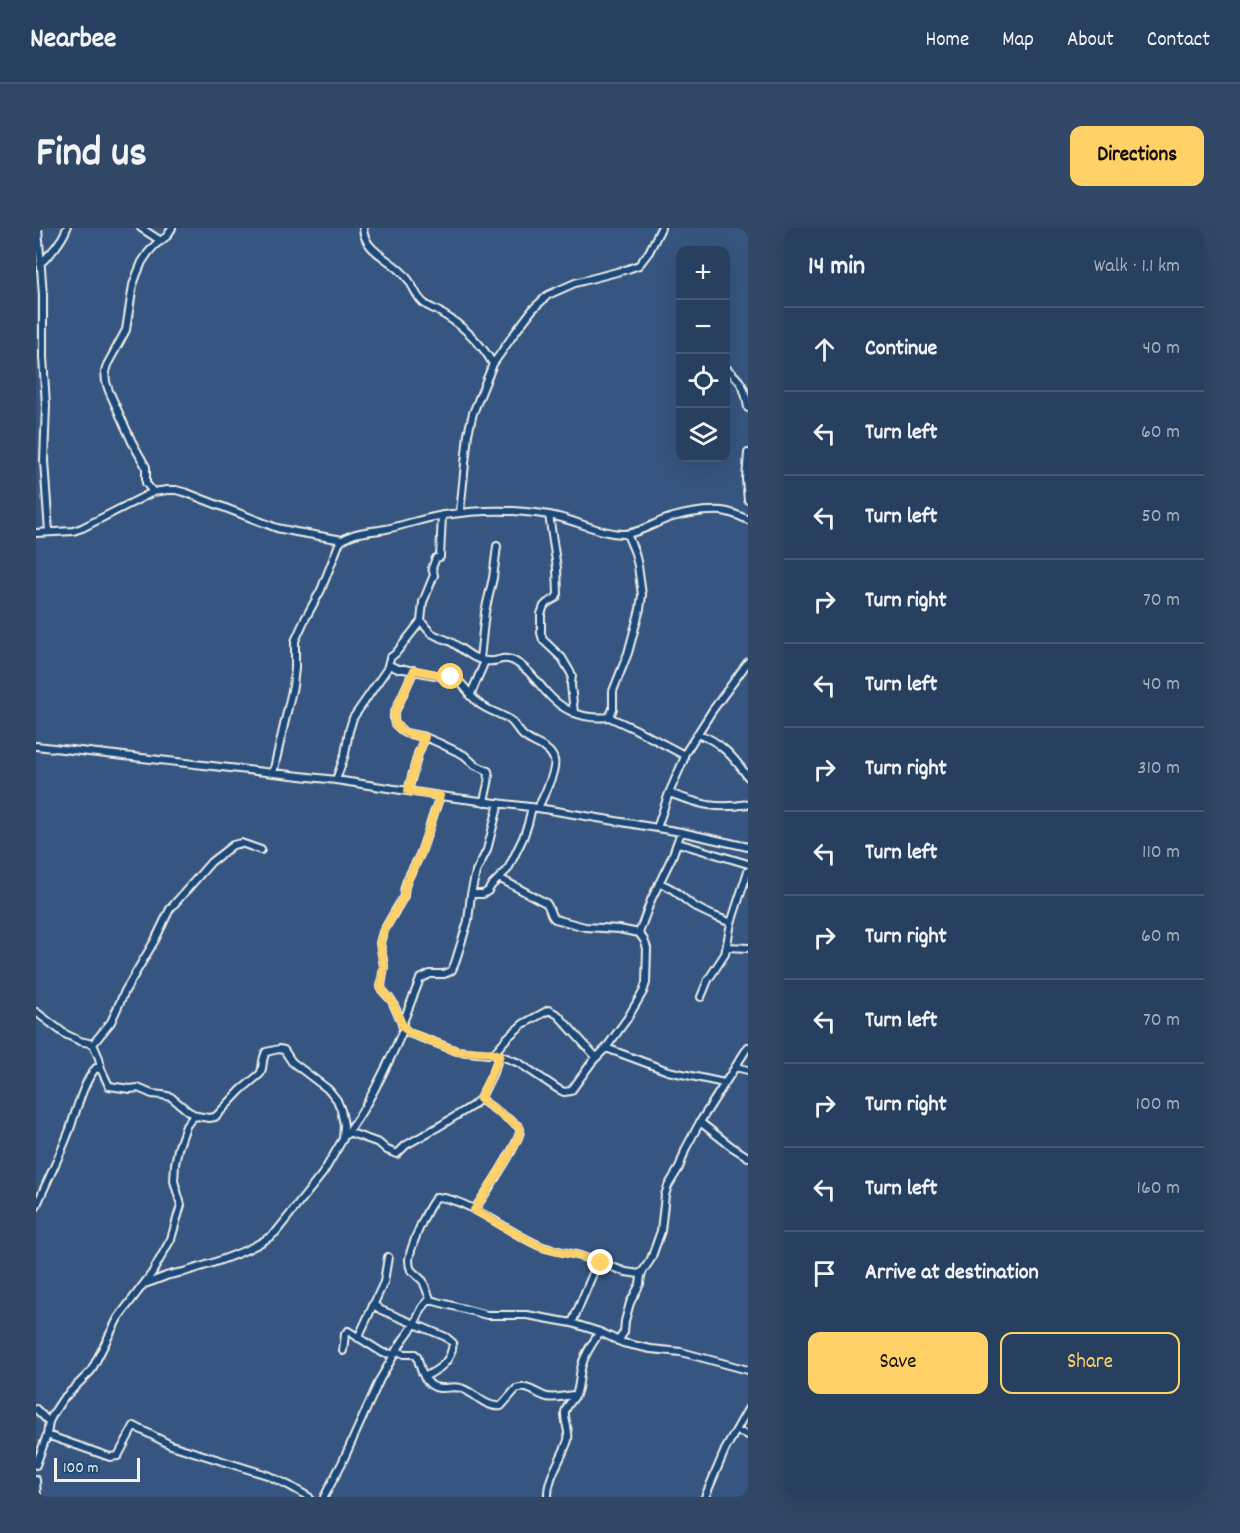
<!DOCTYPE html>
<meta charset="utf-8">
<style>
body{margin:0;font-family:Dekko,sans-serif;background:#304766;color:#f1f3f6}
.controls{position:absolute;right:18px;top:18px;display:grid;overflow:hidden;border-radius:12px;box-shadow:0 6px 24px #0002}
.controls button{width:54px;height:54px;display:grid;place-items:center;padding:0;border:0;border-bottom:2px solid #445975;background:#284060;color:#f1f3f6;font:30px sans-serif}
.scale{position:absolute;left:18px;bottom:15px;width:86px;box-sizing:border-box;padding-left:6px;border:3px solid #f4f1e8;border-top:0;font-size:16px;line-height:21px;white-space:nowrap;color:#f4f1e8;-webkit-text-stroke:4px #1f4a7a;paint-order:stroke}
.stop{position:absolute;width:18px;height:18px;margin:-14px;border:4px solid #ffd166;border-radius:50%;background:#fff}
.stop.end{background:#ffd166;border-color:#fff;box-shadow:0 2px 6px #0008}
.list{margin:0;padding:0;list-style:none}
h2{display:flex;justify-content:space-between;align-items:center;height:78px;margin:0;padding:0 24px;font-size:26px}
h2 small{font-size:20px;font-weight:400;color:#a5afbd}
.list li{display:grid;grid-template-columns:39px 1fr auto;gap:18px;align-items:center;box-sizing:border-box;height:84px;padding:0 24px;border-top:2px solid #445975}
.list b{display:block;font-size:22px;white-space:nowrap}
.list em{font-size:20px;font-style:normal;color:#a5afbd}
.actions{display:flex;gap:12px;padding:18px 24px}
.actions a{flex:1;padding:14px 0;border:2px solid #ffd166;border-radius:12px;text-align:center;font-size:21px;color:#ffd166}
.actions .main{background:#ffd166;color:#111}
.icon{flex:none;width:33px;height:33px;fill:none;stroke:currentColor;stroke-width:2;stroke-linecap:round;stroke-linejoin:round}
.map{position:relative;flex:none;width:712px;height:1269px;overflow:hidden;border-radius:12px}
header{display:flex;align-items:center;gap:36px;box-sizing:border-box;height:84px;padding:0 30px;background:#284060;border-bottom:2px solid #445975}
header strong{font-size:28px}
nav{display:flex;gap:33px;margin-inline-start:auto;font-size:21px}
.intro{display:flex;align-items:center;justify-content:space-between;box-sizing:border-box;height:144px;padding:0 36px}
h1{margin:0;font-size:42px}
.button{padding:15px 27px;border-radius:12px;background:#ffd166;color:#111;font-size:21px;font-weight:700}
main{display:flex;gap:36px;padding:0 36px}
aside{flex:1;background:#284060;border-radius:12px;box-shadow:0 6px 24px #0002}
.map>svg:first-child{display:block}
</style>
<header>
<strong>Nearbee</strong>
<nav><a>Home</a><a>Map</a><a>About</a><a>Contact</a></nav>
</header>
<div class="intro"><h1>Find us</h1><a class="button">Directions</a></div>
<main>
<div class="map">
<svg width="712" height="1269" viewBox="0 0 712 1269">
<rect width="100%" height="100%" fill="#365580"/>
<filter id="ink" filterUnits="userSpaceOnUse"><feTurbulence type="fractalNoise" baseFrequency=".0167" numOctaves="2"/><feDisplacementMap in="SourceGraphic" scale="12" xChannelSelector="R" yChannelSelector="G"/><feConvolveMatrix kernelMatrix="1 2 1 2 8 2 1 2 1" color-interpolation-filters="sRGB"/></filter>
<g filter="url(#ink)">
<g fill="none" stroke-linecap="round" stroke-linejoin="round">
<g stroke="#f4f1e8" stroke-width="10">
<path id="minor" d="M2 0 7 67V129L10 177 8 233 13 304
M105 0 125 13
M327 0C328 25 359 32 371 50 378 58 380 70 389 76 394 80 400 81 405 85 426 97 445 115 457 136
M4 36C15 25 25 15 31 0
M690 140C706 153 709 159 712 180
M712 225 710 251 712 272
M117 264 110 255V239L96 214 73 163 70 154 69 144 71 137 90 102 97 57 101 46 106 34 112 25 119 17 131 8 136 0
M424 285 432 206 437 185 457 136 478 106 497 81 512 67 539 55 592 41 603 37 613 24 625 0
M513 287 521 340 522 366 520 370 511 375 508 378 505 386V405L507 412 526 430 536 447 535 457 538 485
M0 305 37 303 46 300 117 264 131 262H140L151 265 241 300 260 304 307 312
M385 393C388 397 391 401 394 404 400 409 408 410 415 414 427 421 437 432 451 433 463 435 465 427 478 433 492 440 501 454 511 465 527 483 548 492 573 489L577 481V463L592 425 604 381 606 367 602 338 599 325 591 306
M444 431 449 384 457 350 461 318
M353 437 362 441H368L419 451C429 456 433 467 441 474 451 483 464 485 474 492 480 497 483 505 489 509 498 516 515 519 518 532 521 542 507 569 502 580
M378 442 358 486V492L359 496 369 505 389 509 403 515 428 527 439 537 452 543C455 552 449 564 448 574
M434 468 449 433
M573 489 599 501 648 527V531L633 565 621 600
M661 506C684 512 699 531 712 549
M0 518 300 552 404 568 502 580 645 604 712 619
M648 527 676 483 712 434
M237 545 257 458 259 440V413L269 391 285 362 303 316C313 303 335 304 350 301 369 297 388 290 408 287 441 282 480 281 513 287 538 291 563 306 589 306 601 305 612 299 623 294 641 286 667 282 686 283 695 284 704 288 712 292
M300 552 309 526 313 503 317 490 351 441 354 430 360 425 385 393 387 374 398 347 396 340 400 330 404 329 406 287
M372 563 382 526 389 509
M633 565C664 576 679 582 712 576
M404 568C397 587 392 605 385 624 380 638 367 653 368 668L347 704 344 715 348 738 345 758 346 762 356 773 368 800 373 805 421 823 452 826 458 825 472 809 487 796 513 782 522 787 560 829
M642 615 712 636
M623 655C640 661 641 666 655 676 667 685 682 689 695 695
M435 666H447L452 663 455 658 472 641 487 610 492 596 496 579
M603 705 615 672 636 629 645 604
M691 719 712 720
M665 769 672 752 689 726 695 695 712 643
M0 784 29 806 44 813 57 816 63 830 65 841
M366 797 384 751 394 746H408L413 744 416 742 419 735 432 693 435 666 440 644 451 622 463 575
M57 816 75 794 89 763 119 712 134 681 175 634 197 617 205 615 225 622
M570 820 632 843 688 855
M458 825 483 835 522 861 528 864 535 863 556 834 570 820 591 791 607 764 610 755 611 720 608 712 603 705 583 701 549 699 519 691C513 687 515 680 510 675L463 650
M699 839 712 842
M664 894 696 919 712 929
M312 904 343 915 351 922 361 926 370 917 402 899 436 878 444 871 456 847 464 827
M310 907C334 875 352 837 368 800
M0 979C11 953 24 928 34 901 40 883 48 853 60 840L65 841 73 858 94 861 102 860 116 866 126 867 135 869 152 883 161 888 173 890 179 889 183 885 205 862 224 846C228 840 225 833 230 824L243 821 248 822 256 834 293 862 301 872 305 882 308 897 307 911 287 945 240 1004C220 1022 175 1036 148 1044 142 1045 136 1046 130 1048 122 1051 116 1054 108 1056
M438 982C446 971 485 913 484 902 484 901 483 899 482 898L444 871
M395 1073 387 1053 375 1042C373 1038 373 1036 373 1032 374 1020 392 976 401 969 434 971 475 1007 507 1019 525 1025 546 1025 561 1036
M337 1076 345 1082 410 1109 417 1115C415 1134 404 1141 388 1149
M536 1095 561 1036 565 1035 590 1044 603 1046 607 1043
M322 1110 348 1054 352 1029
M582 1113 588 1104 589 1093 594 1075 604 1056 605 1048 607 1043 615 1031 625 1003 629 967 632 958 643 940 650 920 664 894 712 819
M360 1122 368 1126H379L381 1128C384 1138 386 1150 395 1157 405 1164 417 1156 427 1161 440 1166 450 1180 465 1178L480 1161C491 1156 500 1166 511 1169 520 1171 531 1167 540 1167
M307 1123 309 1106 312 1103 347 1125 358 1126
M0 1181 13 1194
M701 1203 712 1207
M11 1207 74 1229 82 1228 98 1198 135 1217 231 1247 254 1258 273 1269
M0 1237 11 1207 13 1194 17 1186 26 1172 55 1143 82 1090 116 1045 135 1011 145 977 138 953 139 936 142 921 150 898 156 890 161 888
M0 1252 1 1269
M288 1269 306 1235 344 1151 367 1112 378 1097 386 1080 392 1073H398L451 1087H491L536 1095 564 1104 587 1115 615 1121 645 1124 712 1142
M512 1269C511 1249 526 1231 532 1212 534 1202 528 1194 529 1184 531 1176 538 1172 541 1164 544 1155 543 1146 546 1137 549 1125 557 1114 564 1104
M669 1269 689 1222 712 1181"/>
</g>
<use href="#minor" stroke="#1f4a7a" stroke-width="6"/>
</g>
</g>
<g fill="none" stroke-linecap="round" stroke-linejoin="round" filter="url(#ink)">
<path stroke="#ffd166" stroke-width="8" d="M415 449 378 442 358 486C356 504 376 507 389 509L382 526 372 563 404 568 384 627 369 657 368 668 347 704 344 715 348 738 345 758 346 762 356 773 368 800 374 805 421 823 458 825 464 827 444 871 482 898C483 899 484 901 484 902 485 913 446 970 438 982 461 994 483 1009 506 1019 524 1026 546 1025 561 1036L565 1035"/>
</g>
</svg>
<div class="controls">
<button>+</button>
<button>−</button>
<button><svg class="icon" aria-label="locate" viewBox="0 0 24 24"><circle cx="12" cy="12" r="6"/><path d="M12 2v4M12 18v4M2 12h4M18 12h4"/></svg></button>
<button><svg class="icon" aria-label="layers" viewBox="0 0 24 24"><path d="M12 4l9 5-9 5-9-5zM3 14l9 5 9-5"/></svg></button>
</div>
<div class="scale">100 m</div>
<div class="stop" style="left:415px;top:449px"></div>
<div class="stop end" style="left:565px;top:1035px"></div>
</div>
<aside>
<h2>14 min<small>Walk · 1.1 km</small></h2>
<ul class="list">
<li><svg class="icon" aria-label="ahead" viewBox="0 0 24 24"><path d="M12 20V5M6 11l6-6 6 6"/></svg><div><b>Continue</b></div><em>40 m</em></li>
<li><svg class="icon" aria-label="left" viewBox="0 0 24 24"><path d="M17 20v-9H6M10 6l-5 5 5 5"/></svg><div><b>Turn left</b></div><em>60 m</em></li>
<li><svg class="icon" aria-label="left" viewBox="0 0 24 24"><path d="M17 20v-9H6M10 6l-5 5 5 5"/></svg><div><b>Turn left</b></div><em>50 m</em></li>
<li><svg class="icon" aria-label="right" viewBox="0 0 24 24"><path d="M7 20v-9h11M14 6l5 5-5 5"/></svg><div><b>Turn right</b></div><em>70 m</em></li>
<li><svg class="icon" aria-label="left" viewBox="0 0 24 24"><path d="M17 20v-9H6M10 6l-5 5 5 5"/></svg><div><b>Turn left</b></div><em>40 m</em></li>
<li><svg class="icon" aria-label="right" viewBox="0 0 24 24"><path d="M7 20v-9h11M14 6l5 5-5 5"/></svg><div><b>Turn right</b></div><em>310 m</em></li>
<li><svg class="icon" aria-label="left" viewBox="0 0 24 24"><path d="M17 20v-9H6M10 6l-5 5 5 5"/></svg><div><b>Turn left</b></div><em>110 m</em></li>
<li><svg class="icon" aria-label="right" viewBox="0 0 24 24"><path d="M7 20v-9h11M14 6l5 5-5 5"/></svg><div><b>Turn right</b></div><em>60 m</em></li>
<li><svg class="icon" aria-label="left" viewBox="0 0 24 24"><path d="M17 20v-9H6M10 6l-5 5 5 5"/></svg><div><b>Turn left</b></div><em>70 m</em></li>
<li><svg class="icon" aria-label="right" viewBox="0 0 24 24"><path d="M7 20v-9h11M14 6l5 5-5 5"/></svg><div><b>Turn right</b></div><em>100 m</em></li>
<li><svg class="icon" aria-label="left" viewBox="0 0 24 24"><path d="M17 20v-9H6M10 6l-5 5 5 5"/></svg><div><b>Turn left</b></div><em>160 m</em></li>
<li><svg class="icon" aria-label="arrive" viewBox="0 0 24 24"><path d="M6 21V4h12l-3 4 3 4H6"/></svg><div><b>Arrive at destination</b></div></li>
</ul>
<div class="actions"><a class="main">Save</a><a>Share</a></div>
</aside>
</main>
